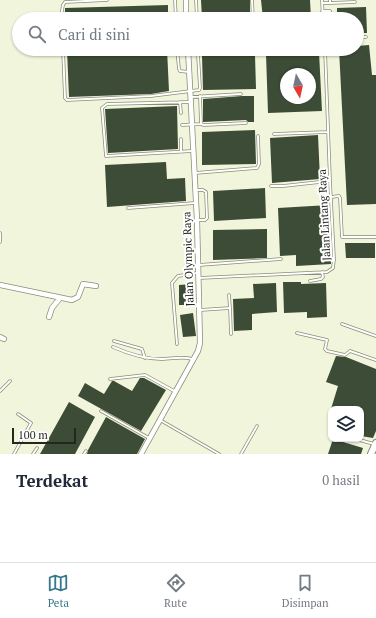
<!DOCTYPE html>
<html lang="id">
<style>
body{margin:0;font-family:"PT Serif",serif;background:#f2f2f3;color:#1f2937}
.controls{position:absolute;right:12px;bottom:12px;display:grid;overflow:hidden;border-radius:8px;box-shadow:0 1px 3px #0004}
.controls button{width:36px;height:36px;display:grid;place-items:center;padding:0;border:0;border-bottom:1px solid #e0e1e3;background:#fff;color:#1f2937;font:20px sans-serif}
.compass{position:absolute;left:280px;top:68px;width:36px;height:36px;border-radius:50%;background:#fff;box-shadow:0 1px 3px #0004;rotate:171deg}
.scale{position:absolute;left:12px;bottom:10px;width:64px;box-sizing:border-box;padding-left:4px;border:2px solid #25261d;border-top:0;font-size:11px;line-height:14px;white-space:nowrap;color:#25261d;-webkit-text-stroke:3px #fff;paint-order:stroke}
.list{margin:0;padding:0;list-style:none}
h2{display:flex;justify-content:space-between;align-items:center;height:52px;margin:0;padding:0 16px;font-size:17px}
h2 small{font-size:13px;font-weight:400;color:#747a83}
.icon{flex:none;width:22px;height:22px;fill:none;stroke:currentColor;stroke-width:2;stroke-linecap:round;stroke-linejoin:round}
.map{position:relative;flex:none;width:376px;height:454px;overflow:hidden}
.search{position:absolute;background:#fff;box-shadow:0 1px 3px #0004;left:12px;right:12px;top:12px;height:44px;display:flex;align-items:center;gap:10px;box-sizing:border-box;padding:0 14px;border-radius:22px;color:#747a83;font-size:15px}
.sheet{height:108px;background:#fff}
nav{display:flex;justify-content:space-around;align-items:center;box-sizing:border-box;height:56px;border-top:1px solid #e0e1e3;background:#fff;font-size:11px;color:#747a83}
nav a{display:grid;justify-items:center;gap:2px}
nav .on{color:#37798b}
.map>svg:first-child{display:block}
</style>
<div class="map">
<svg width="376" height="454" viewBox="0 0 376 454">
<rect width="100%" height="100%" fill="#f1f5dc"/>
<path fill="#3d4c36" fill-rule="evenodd" d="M201 0H250V19H202Z
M261 0H310L311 19H263Z
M168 5V19H65V8Z
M366 7 367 33H357V19H337V8Z
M369 45 372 75H376V204L347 205 339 49H357V46Z
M93 49H167L169 91 151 94 69 97 67 50Z
M319 52 322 111 268 113 266 54ZM286 74H310V98H286Z
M255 55 256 89 203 90 202 56Z
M242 96H254V122H248L246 120 203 122V99Z
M177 106 178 149 108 153 105 109Z
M255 130 256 164 202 165V132Z
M318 135 320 179 272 183 270 138Z
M166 162 167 179 185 178 186 201 107 207 105 165Z
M265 188 266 218 214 221 213 191Z
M329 205 331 264 296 266V255L280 256 278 208Z
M267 229V258L213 260V230Z
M345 243H375V258H346Z
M283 282H301V284L326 283 327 317 307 318V312L284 313Z
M276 283 277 312 252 314V330L234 331 233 299 254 298 253 284Z
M192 284 193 305H179V285Z
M193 313 196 336 183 337 180 315Z
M336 356 346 357 376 369V431L373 438 361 436V409H331L338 386 326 382Z
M140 378H144L166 390 141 431 78 396 85 383 104 394 112 381H114L132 391Z
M69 402 95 417 75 454H40Z
M106 417 145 439 137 454H87L88 450Z
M333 439 363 448 361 454H328Z"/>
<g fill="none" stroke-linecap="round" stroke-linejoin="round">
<g stroke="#8a8e77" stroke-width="3.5">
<path id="lane" d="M175 0 176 19
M196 0 197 19
M252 0 253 19
M322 0 323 19
M330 0V3L355 2
M322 3H330
M322 11H330L331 19
M61 16 63 5 65 2 107 0
M357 37H366
M63 49 65 98 67 100 151 96 199 90 200 88 198 55 195 53 188 54
M177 49 179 69 180 71 189 72
M191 97 241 94
M180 102 181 113
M190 102 107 104 102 108 106 156 192 151
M201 124 204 125 246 123
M182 125 201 124 200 96
M274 134 328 132
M181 139V152
M195 173 257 168 259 164 258 136
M271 186H283L329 181
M196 190H203L206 192 207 218 205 220H198
M331 197 339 196 340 198 342 237H376
M128 208 195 203
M0 233V242
M199 265 281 259
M199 278 327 272 333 268 334 259 330 181 325 49
M310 281 321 279 323 277 322 272
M229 295 230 308
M200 310 230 308 231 334
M342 324 376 336
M297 333 327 340 325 349 327 351 345 355 350 351 376 360
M114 341 142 349 145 358
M177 344 172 283 178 276 197 273
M113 347C129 354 144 359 161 359 172 359 182 356 192 359
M110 379 145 375 174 391
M0 391 10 381
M101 411 149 438
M160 420 219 454
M356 439 374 444
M14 454 31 423 18 414
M33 454 37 448
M84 454 86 451
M241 454 257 426"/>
</g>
<g stroke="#8a8e77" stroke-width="6">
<path id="street" d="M186 0V19
M0 285 72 300 78 297 83 284 96 286
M49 317 52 308 60 298
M0 337 4 339
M141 454 198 351 200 343 197 220 188 49"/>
</g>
<g stroke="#8a8e77" stroke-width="8">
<path id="secondary" d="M371 454 376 443"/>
</g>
<use href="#lane" stroke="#fff" stroke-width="2"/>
<use href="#street" stroke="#fff" stroke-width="4.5"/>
<use href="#secondary" stroke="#fff" stroke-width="6"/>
</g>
<g text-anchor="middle" stroke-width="4" stroke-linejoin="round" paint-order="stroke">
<g font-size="11" fill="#25261d" stroke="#fff">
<text transform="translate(324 215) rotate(-93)" y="4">Jalan Lintang Raya</text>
<text transform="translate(188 259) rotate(-92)" y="4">Jalan Olympic Raya</text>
</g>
</g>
</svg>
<div class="controls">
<button><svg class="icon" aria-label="layers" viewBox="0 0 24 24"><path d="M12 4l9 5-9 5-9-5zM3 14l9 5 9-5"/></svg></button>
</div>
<svg class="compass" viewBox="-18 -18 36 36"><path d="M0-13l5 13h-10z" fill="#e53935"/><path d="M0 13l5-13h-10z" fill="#747a83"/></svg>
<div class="scale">100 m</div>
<div class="search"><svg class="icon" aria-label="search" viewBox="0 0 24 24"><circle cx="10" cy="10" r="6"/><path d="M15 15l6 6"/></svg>Cari di sini</div>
</div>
<section class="sheet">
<h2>Terdekat<small>0 hasil</small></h2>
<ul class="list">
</ul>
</section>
<nav>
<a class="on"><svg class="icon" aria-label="map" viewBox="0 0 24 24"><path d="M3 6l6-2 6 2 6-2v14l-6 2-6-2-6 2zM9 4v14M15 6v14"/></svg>Peta</a>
<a><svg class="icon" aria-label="directions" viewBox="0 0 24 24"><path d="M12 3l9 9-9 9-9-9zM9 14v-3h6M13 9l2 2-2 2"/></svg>Rute</a>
<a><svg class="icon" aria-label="saved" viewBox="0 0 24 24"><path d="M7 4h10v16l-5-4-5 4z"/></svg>Disimpan</a>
</nav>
